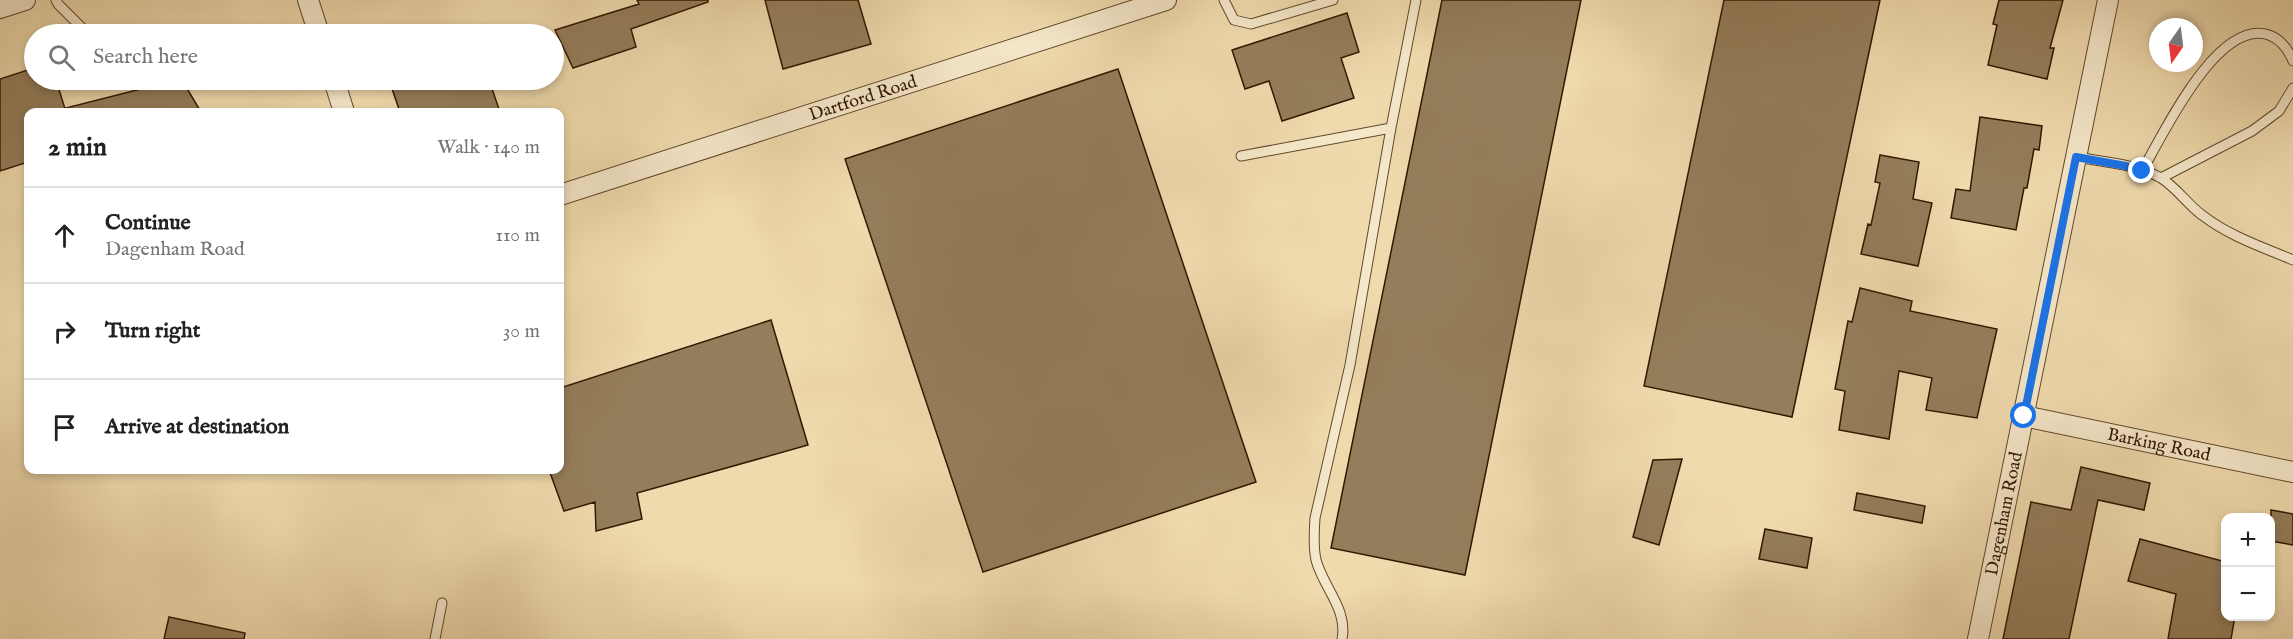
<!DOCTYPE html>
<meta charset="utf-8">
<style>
body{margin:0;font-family:"IM FELL English",serif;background:#f2f2f2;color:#222}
.controls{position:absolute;right:18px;bottom:18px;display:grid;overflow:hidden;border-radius:12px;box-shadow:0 3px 9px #0003}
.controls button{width:54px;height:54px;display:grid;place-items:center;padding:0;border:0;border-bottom:2px solid #e0e0e0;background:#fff;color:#222;font:30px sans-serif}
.compass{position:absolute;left:2149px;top:18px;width:54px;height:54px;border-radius:50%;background:#fff;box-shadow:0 3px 9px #0003;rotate:194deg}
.stop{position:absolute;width:18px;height:18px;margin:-14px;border:4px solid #1a73e8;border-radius:50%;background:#fff}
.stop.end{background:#1a73e8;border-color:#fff;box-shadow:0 2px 6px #0008}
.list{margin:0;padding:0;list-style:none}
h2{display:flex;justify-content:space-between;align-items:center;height:78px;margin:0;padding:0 24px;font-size:26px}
h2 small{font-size:20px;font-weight:400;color:#767676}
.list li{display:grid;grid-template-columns:39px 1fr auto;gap:18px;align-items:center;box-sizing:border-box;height:96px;padding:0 24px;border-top:2px solid #e0e0e0}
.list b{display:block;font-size:22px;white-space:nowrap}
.list p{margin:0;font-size:20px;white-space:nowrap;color:#767676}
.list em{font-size:20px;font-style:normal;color:#767676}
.icon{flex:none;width:33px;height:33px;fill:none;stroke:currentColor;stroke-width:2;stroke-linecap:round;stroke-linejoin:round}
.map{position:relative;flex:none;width:2293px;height:639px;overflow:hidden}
.search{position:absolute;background:#fff;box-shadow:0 3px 9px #0003;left:24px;top:24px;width:540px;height:66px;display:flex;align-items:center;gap:15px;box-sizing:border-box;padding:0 21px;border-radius:33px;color:#767676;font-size:22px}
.panel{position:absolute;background:#fff;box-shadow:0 3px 9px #0003;left:24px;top:108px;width:540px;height:366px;border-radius:12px}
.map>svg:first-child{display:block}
</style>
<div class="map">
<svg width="2293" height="639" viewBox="0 0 2293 639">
<rect width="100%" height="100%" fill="#efdaad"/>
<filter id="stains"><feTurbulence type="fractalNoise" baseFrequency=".00333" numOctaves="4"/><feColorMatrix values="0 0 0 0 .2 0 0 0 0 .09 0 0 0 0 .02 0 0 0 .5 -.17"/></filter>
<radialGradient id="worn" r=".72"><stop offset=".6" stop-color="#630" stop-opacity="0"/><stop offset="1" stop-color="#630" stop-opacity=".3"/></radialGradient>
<path fill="#947d5a" stroke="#321800" stroke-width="1.5" d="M637 0H708V2L631 29 636 47 573 68 555 30 639 4Z
M765 0H858L871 44 783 69Z
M1442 0H1581L1465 575 1331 548Z
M1724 0H1880L1792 417 1644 386Z
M1999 0H2063L2050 48H2054L2047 79 1988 65 1997 25 1993 24Z
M1347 13 1359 52 1341 58 1354 98 1282 121 1269 81 1245 89 1232 50Z
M34 68V80H56L66 112H28V162L0 171V79Z
M1118 69 1256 482 983 572 845 159Z
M176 80H182L201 112H67L66 108Z
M389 80H489L500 112H400Z
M1980 117 2042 126 2039 150 2034 149 2027 188H2024L2016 230 1951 218 1956 189 1970 191Z
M1880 155 1919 162 1913 199 1932 203 1918 266 1861 254 1868 224 1871 225 1880 183 1875 182Z
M1860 288 1912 301 1910 311 1997 329 1977 418 1926 410 1932 378 1899 371 1889 439 1839 430 1845 391 1835 389 1848 321 1852 322Z
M771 320 808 445 637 493 642 519 596 531 595 502 564 511 549 470H560V388Z
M1682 459 1659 545 1633 537 1653 460Z
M2081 467 2150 483 2144 510 2098 500 2069 639H2003L2031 502 2071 510Z
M1857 493 1925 506 1922 523 1854 510Z
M2271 510 2293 514V545L2271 541Z
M1765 529 1812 538 1807 568 1759 559Z
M2140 539 2226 562V616H2235L2231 639H2168L2176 594 2128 581Z
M169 617 245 633 244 639H164Z"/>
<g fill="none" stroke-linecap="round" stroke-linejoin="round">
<g stroke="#61482b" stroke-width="11">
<path id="lane" d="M56 0 58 4 88 34
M1224 0 1234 20 1251 24 1333 0
M1241 156 1391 128 1416 0
M2076 157C2104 162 2136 164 2161 178 2177 188 2187 204 2202 215 2229 236 2262 247 2293 260
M2142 171C2163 135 2217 18 2269 35 2280 39 2288 49 2293 61
M2161 178 2252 131 2279 111 2293 88
M435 639 442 603
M1342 639C1348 609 1323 587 1316 560 1313 546 1314 532 1315 518L1350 365 1391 128"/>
</g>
<g stroke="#61482b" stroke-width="22">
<g id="street">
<path d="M308 0 319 34"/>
<path d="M0 8 25 0"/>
<path d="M334 80 344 112"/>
<path id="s1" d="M560 195 1166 0"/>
<path id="s2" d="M2024 416 2293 472"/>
<path id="s3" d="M1978 639 2108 0"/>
</g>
</g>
<use href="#lane" stroke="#f5e7ca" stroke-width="9"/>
<use href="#street" stroke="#f5e7ca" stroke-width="20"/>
</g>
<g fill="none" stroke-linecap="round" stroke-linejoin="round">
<path stroke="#1a73e8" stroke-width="8" d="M2024 416 2076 157 2126 166 2142 171"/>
</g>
<g text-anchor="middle" stroke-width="4.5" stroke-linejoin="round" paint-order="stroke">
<g font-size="18" fill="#321800" stroke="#f5e7ca">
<text dy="6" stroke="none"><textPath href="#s1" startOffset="318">Dartford Road</textPath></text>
<text dy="6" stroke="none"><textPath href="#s2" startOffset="138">Barking Road</textPath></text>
<text dy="6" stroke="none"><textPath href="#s3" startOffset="128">Dagenham Road</textPath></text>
</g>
</g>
<rect width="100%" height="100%" filter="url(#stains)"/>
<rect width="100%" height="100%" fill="url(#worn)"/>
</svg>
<div class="controls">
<button>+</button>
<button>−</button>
</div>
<svg class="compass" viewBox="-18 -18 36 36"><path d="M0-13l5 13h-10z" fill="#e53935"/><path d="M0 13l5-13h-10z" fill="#767676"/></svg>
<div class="stop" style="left:2024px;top:416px"></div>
<div class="stop end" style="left:2142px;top:171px"></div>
<div class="search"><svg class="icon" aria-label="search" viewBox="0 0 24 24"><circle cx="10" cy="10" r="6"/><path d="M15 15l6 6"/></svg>Search here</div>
<section class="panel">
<h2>2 min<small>Walk · 140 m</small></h2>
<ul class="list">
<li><svg class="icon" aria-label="ahead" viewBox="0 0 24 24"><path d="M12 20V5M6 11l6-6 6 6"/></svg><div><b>Continue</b><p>Dagenham Road</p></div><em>110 m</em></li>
<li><svg class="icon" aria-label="right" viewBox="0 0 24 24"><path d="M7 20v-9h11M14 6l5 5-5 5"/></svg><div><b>Turn right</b></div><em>30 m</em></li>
<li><svg class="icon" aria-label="arrive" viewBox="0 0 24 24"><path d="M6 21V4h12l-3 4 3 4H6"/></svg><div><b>Arrive at destination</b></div></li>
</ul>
</section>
</div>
